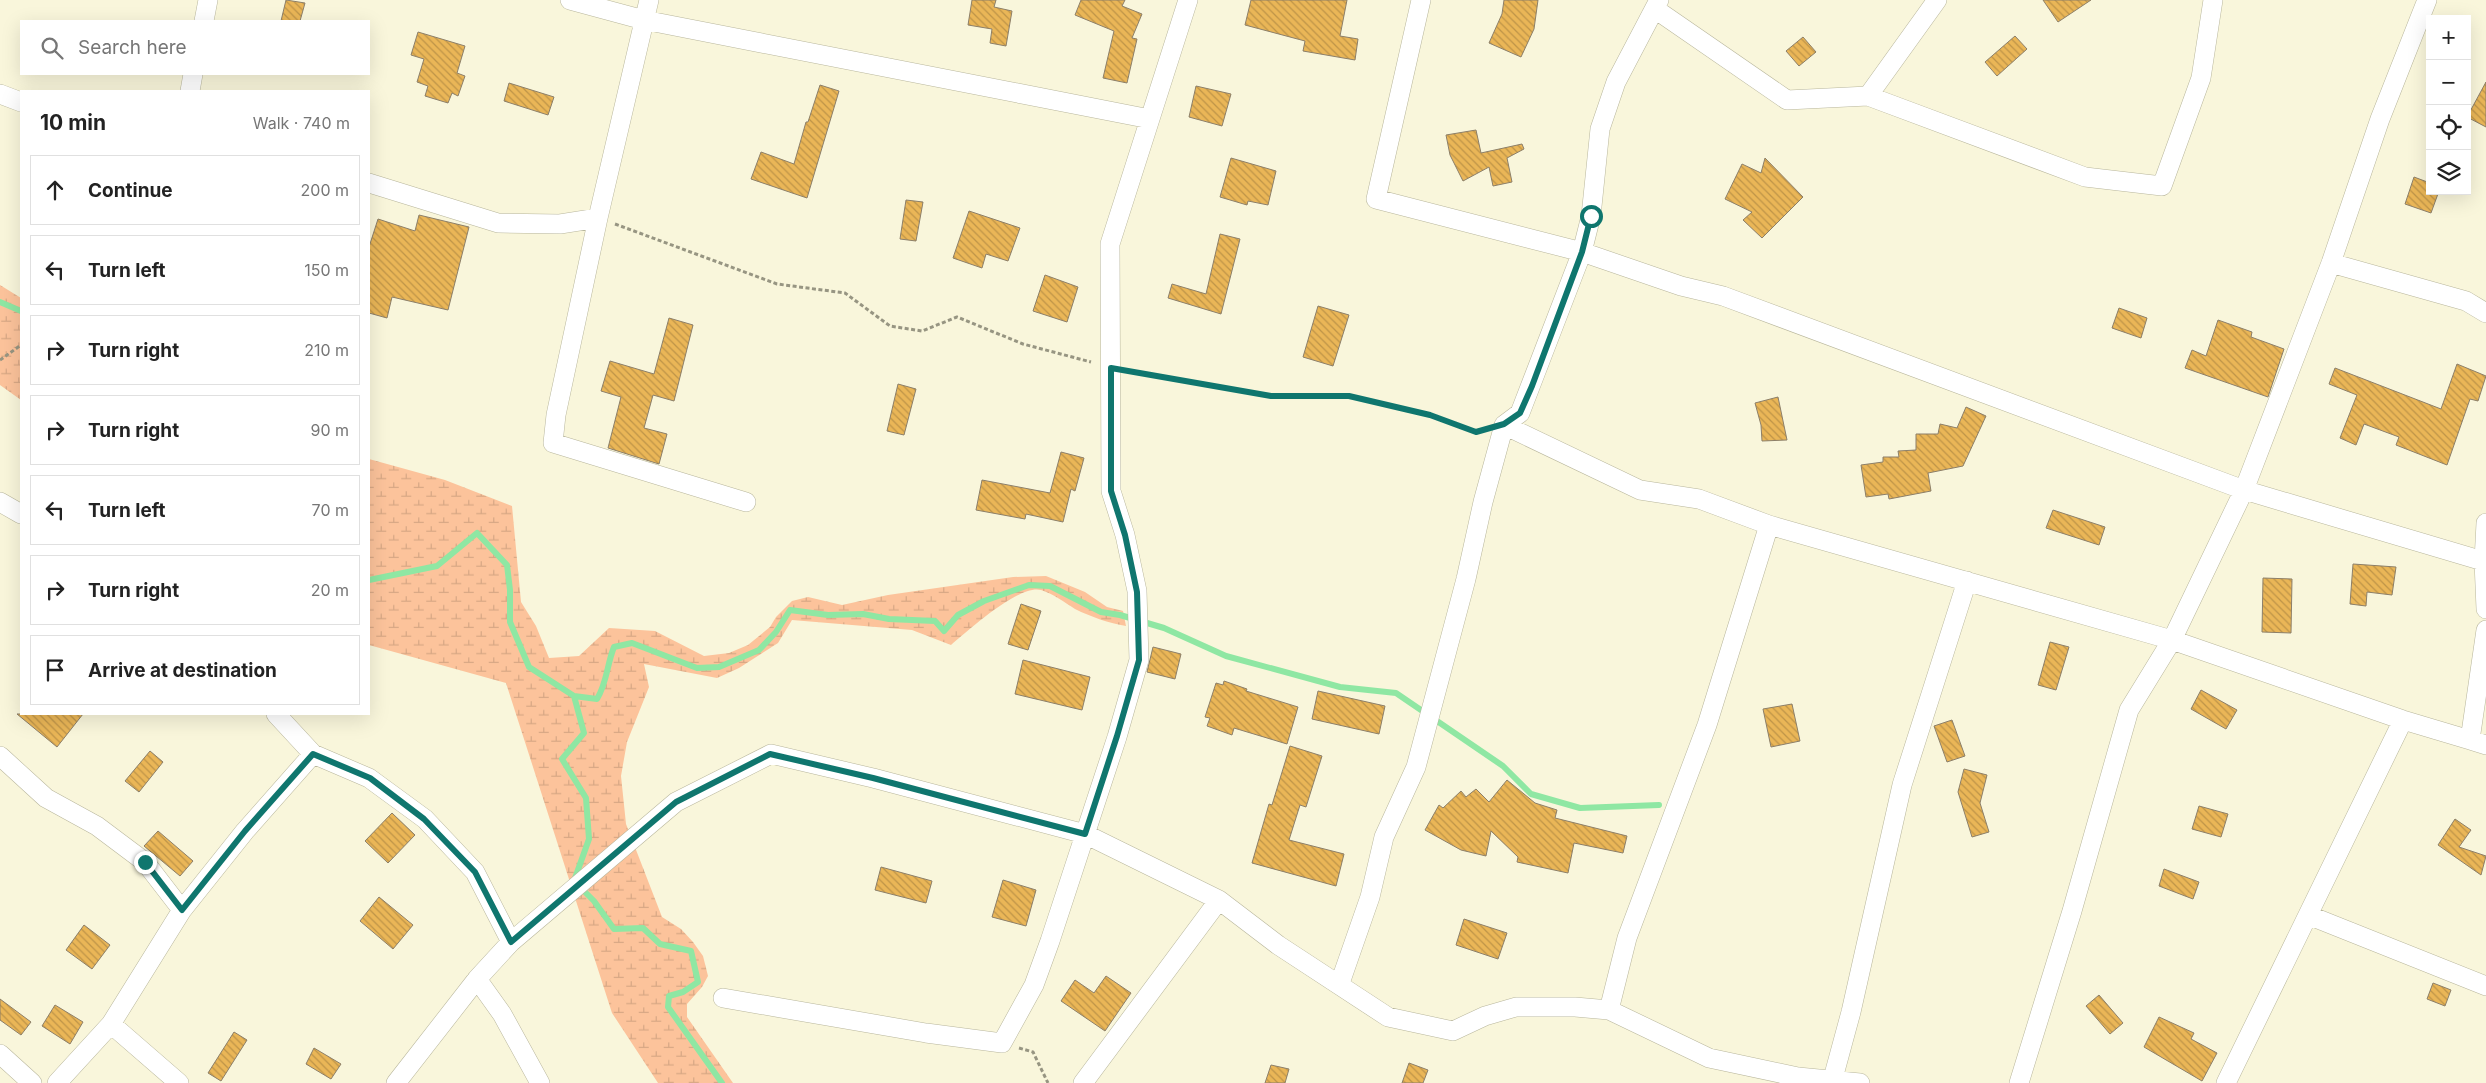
<!DOCTYPE html>
<meta charset="utf-8">
<style>
body{margin:0;font-family:Inter,sans-serif;background:#f2f2f2;color:#222}
.controls{position:absolute;right:15px;top:15px;display:grid;overflow:hidden;border-radius:0px;box-shadow:0 5px 20px #0002}
.controls button{width:45px;height:45px;display:grid;place-items:center;padding:0;border:0;border-bottom:1px solid #e0e0e0;background:#fff;color:#222;font:25px sans-serif}
.stop{position:absolute;width:15px;height:15px;margin:-11px;border:4px solid #0f766e;border-radius:50%;background:#fff}
.stop.end{background:#0f766e;border-color:#fff;box-shadow:0 1px 5px #0008}
.list{margin:0;padding:0;list-style:none}
h2{display:flex;justify-content:space-between;align-items:center;height:65px;margin:0;padding:0 20px;font-size:21px}
h2 small{font-size:16px;font-weight:400;color:#767676}
.list li{display:grid;grid-template-columns:32px 1fr auto;gap:15px;align-items:center;box-sizing:border-box;height:70px;margin:0 10px 10px;padding:0 10px;border:1px solid #e0e0e0;border-radius:0px}
.list b{display:block;font-size:19px;white-space:nowrap}
.list em{font-size:16px;font-style:normal;color:#767676}
.icon{flex:none;width:28px;height:28px;fill:none;stroke:currentColor;stroke-width:2;stroke-linecap:round;stroke-linejoin:round}
.map{position:relative;flex:none;width:2486px;height:1083px;overflow:hidden}
.search{position:absolute;background:#fff;box-shadow:0 5px 20px #0002;left:20px;top:20px;width:350px;height:55px;display:flex;align-items:center;gap:12px;box-sizing:border-box;padding:0 18px;border-radius:0px;color:#767676;font-size:19px}
.panel{position:absolute;background:#fff;box-shadow:0 5px 20px #0002;left:20px;top:90px;width:350px;height:625px;border-radius:0px}
.map>svg:first-child{display:block}
</style>
<div class="map">
<svg width="2486" height="1083" viewBox="0 0 2486 1083">
<defs>
<pattern id="wetland-marsh" width="20" height="14" patternUnits="userSpaceOnUse" patternTransform="scale(1.25)"><rect width="20" height="14" fill="#fcc39b"/><path d="M1 5h8M5 5V1M11 12h8M15 12V8" fill="none" stroke="#d8a885"/></pattern>
<pattern id="building-back-hatch" width="6" height="6" patternUnits="userSpaceOnUse" patternTransform="scale(1.25)"><rect width="6" height="6" fill="#eab657"/><path d="M-1 5l2 2M0 0l6 6M5-1l2 2" fill="none" stroke="#be9448"/></pattern>
</defs>
<rect width="100%" height="100%" fill="#f9f6db"/>
<path fill="url(#wetland-marsh)" d="M0 285 21 298V400L0 385Z
M369 459 445 480 512 506 521 602 536 626 549 658 579 656 609 628 655 631 704 656 729 653 748 645 770 627 776 617 792 601 808 597 842 605 888 595 1013 577 1046 576 1085 592 1107 607 1123 611 1126 626C1109 623 1091 617 1075 609 1064 602 1054 594 1041 590 1019 584 968 631 951 645L912 630 792 620 778 643 739 668 717 678 644 664 649 687 627 742 621 776 626 824 662 917 681 929 693 942 703 956 708 976 702 987 687 1004V1017L733 1083H658L612 1013 506 683 369 645Z"/>
<g fill="none" stroke-linecap="round" stroke-linejoin="round">
<path stroke="#8fe7a3" stroke-width="6" d="M0 302 21 311
M369 580 437 566 477 533 507 565 510 590V622L529 667 574 696 584 733 562 759 586 798 589 839 574 881 594 901 614 929 643 928 660 944 691 951 698 982 683 992 669 996 668 1007 722 1083
M574 696 597 699C607 683 607 664 614 647L632 643 697 668 719 667 759 650 776 632 790 610 828 615 863 614 889 619 935 621 944 631 958 615 984 601 1029 585 1050 586 1101 612 1120 615 1164 628 1226 656 1340 687 1396 693 1503 766 1531 794 1580 808 1659 805"/>
</g>
<path fill="url(#building-back-hatch)" stroke="#8c7f69" d="M286 0 305 3 300 21H281Z
M972 0H996L994 7 1012 11 1006 46 990 43 992 29 968 25Z
M1081 0H1125L1122 6 1142 14 1132 38 1137 39 1127 83 1103 78 1114 31 1075 15Z
M1251 0H1347L1340 36 1358 39 1355 60 1303 51 1305 41 1245 25Z
M1504 0H1538L1534 29 1521 57 1489 43 1502 14Z
M2043 0H2091L2058 22Z
M418 32 465 46 457 73 465 76 458 96 452 93 448 103 425 96 428 86 417 82 424 59 411 55Z
M2015 36 2027 49 1997 76 1985 62Z
M1803 37 1816 52 1799 66 1786 51Z
M2486 82V127L2467 117Z
M509 83 554 97 548 115 504 101Z
M820 85 839 91 807 198 751 179 761 152 794 164 806 122H808Z
M1196 86 1231 94 1222 126 1189 117Z
M1476 130 1481 153 1522 144 1524 149 1507 158 1512 182 1493 186 1489 167 1463 181 1450 155 1446 135Z
M1231 158 1276 171 1268 205 1248 201 1247 205 1220 197Z
M1765 158 1803 197 1762 238 1743 220 1752 212 1725 199 1742 164 1761 173Z
M2414 177 2430 183V191H2439L2431 213 2405 204Z
M906 200 923 202 916 241 900 239Z
M969 211 1020 228 1008 261 986 254 982 268 953 258Z
M419 215 469 227 448 310 392 297 387 318 369 313V247L378 219 415 231Z
M1220 234 1240 239 1221 314 1168 298 1172 284 1206 294Z
M1045 275 1078 287 1067 322 1033 311Z
M1318 306 1349 315 1333 366 1303 357Z
M2119 308 2147 318 2141 338 2112 328Z
M669 318 693 325 674 401 653 395 644 428 667 434 659 464 608 448 621 397 601 391 610 361 654 374Z
M2218 320 2252 332 2251 337 2284 349 2268 397 2185 368 2192 350 2206 356Z
M2457 364 2486 376 2478 401 2470 399 2447 465 2396 445 2399 437 2364 424 2356 445 2340 438 2357 395 2329 384 2335 368 2441 409Z
M898 384 916 389 904 435 887 431Z
M1778 397 1787 440 1762 441 1761 425 1755 403Z
M1966 407 1986 416 1963 466 1928 473 1931 491 1889 499 1888 494 1866 497 1861 465 1883 462V457H1899L1898 451 1916 450V434H1938L1940 424 1957 428Z
M1061 452 1084 458 1075 491 1071 489 1063 522 1026 514 1025 519 976 510 982 480 1050 493Z
M2053 510 2105 527 2099 545 2046 528Z
M2353 564 2396 567 2392 595 2367 592 2366 606 2350 604Z
M2263 578 2292 579 2291 633 2262 632Z
M1021 604 1041 611 1028 650 1008 644Z
M2050 642 2069 647 2056 690 2038 685Z
M1153 647 1181 654 1175 679 1147 672Z
M1023 660 1090 677 1082 710 1015 694Z
M1224 681 1247 689 1246 691 1298 707 1287 744 1234 728 1232 735 1207 726 1210 718 1205 717 1216 683 1223 685Z
M2201 690 2237 710 2226 729 2191 709Z
M1318 691 1385 706 1379 734 1312 719Z
M1792 704 1800 741 1771 747 1763 709Z
M17 714H83L57 747Z
M1952 720 1965 756 1947 762 1934 726Z
M1290 746 1322 756 1306 807 1300 805 1289 840 1344 854 1336 886 1252 863 1269 804 1272 805Z
M150 751 163 762 139 792 125 781Z
M1964 769 1987 775 1980 803 1989 832 1972 837 1958 792Z
M1507 780 1535 803 1557 810 1555 818 1627 836 1623 853 1574 843 1568 873 1517 862 1518 857 1491 831 1486 856 1461 850 1425 830 1439 805 1443 808 1461 791 1466 797 1476 789 1489 802Z
M2199 806 2228 814 2221 837 2192 829Z
M392 813 415 835 388 863 365 841Z
M2455 819 2471 830 2459 847 2486 856 2481 875 2438 845Z
M158 831 193 861 180 876 144 846Z
M881 867 932 881 926 903 875 890Z
M2164 869 2199 882 2193 899 2159 886Z
M1003 880 1036 890 1026 926 992 917Z
M379 897 413 925 393 949 360 921Z
M1464 919 1507 933 1498 959 1456 945Z
M84 925 110 945 92 969 66 950Z
M1106 976 1131 993 1105 1031 1061 1001 1075 980 1094 993Z
M2433 983 2451 990 2445 1006 2427 999Z
M2099 995 2123 1023 2110 1034 2086 1006Z
M0 999 31 1022 21 1035 0 1020Z
M55 1005 83 1022 70 1044 42 1026Z
M2159 1017 2194 1033 2191 1039 2217 1053 2202 1081 2144 1047Z
M234 1032 247 1040 221 1081 208 1073Z
M314 1048 341 1064 331 1079 306 1064Z
M1409 1063 1428 1070 1423 1083H1402Z
M1271 1065 1289 1069 1285 1083H1265Z"/>
<g fill="none" stroke-linecap="round" stroke-linejoin="round">
<g stroke="#b8b69c" stroke-width="20">
<path id="minor" d="M570 0 644 20 1150 119
M649 0 598 218 556 415 553 443 746 502
M1421 0 1376 199 1582 252 1681 286 1723 296 2244 490 2486 562
M1655 9 1787 100 1868 96 2085 177 2162 186 2201 78 2213 0
M204 21 208 0
M190 91 193 74
M0 94 21 102
M1868 96 1937 0
M369 183 498 223 560 224 598 218
M2331 263 2466 301 2486 313
M1504 425 1640 490 1699 499 1769 525 2172 640 2403 720 2470 740
M0 502 21 514
M2486 523 2484 561 2486 609
M2486 630 2470 740 2486 745
M276 714 313 754 369 778 425 819 475 872 511 942
M0 756 46 798 97 826 145 862 182 910 111 1024 57 1083
M182 910 245 831 313 754
M2308 915 2486 986
M477 979 502 1014 540 1083
M1340 983 1370 897 1384 837 1416 767 1466 579 1483 502 1504 425 1520 413 1582 252 1591 216 1600 129 1616 82 1659 0
M723 998 926 1033 1002 1043 1034 985 1050 941 1117 737 1139 660 1137 591 1125 535 1111 491 1110 244 1188 0
M1609 1010 1627 938 1707 725 1769 525
M111 1024 179 1083
M0 1054 32 1083
M1832 1082 1851 1012 1902 785 1967 581
M396 1083 477 979 511 942 676 802 771 754 873 778 1085 834 1219 900 1278 945 1388 1017 1453 1031 1485 1016 1516 1007H1575L1609 1010 1709 1058 1798 1077 1860 1083
M1083 1083 1219 900
M2019 1083 2072 911 2129 710 2172 640 2244 490 2331 263 2380 119 2427 0
M2226 1083 2403 720"/>
</g>
<path stroke="#979582" stroke-width="3" stroke-dasharray="4 2.5" stroke-linecap="butt" d="M615 224 777 284 845 293 890 326 922 331 957 317 1023 344 1091 362
M0 360 21 345
M1128 371 1271 396H1349L1430 415 1476 432 1482 430
M1019 1048 1033 1052 1048 1083"/>
<use href="#minor" stroke="#fff" stroke-width="19"/>
</g>
<g fill="none" stroke-linecap="round" stroke-linejoin="round">
<path stroke="#0f766e" stroke-width="6" d="M145 862 182 910 245 831 313 754 370 778 424 819 475 872 511 942 676 802 770 754 873 778 1085 834 1117 736 1139 660 1137 592 1125 535 1111 491V368L1271 396H1349L1430 415 1476 432 1504 424 1520 413 1532 386 1582 252 1591 216"/>
</g>
</svg>
<div class="controls">
<button>+</button>
<button>−</button>
<button><svg class="icon" aria-label="locate" viewBox="0 0 24 24"><circle cx="12" cy="12" r="6"/><path d="M12 2v4M12 18v4M2 12h4M18 12h4"/></svg></button>
<button><svg class="icon" aria-label="layers" viewBox="0 0 24 24"><path d="M12 4l9 5-9 5-9-5zM3 14l9 5 9-5"/></svg></button>
</div>
<div class="stop" style="left:1591px;top:216px"></div>
<div class="stop end" style="left:145px;top:862px"></div>
<div class="search"><svg class="icon" aria-label="search" viewBox="0 0 24 24"><circle cx="10" cy="10" r="6"/><path d="M15 15l6 6"/></svg>Search here</div>
<section class="panel">
<h2>10 min<small>Walk · 740 m</small></h2>
<ul class="list">
<li><svg class="icon" aria-label="ahead" viewBox="0 0 24 24"><path d="M12 20V5M6 11l6-6 6 6"/></svg><div><b>Continue</b></div><em>200 m</em></li>
<li><svg class="icon" aria-label="left" viewBox="0 0 24 24"><path d="M17 20v-9H6M10 6l-5 5 5 5"/></svg><div><b>Turn left</b></div><em>150 m</em></li>
<li><svg class="icon" aria-label="right" viewBox="0 0 24 24"><path d="M7 20v-9h11M14 6l5 5-5 5"/></svg><div><b>Turn right</b></div><em>210 m</em></li>
<li><svg class="icon" aria-label="right" viewBox="0 0 24 24"><path d="M7 20v-9h11M14 6l5 5-5 5"/></svg><div><b>Turn right</b></div><em>90 m</em></li>
<li><svg class="icon" aria-label="left" viewBox="0 0 24 24"><path d="M17 20v-9H6M10 6l-5 5 5 5"/></svg><div><b>Turn left</b></div><em>70 m</em></li>
<li><svg class="icon" aria-label="right" viewBox="0 0 24 24"><path d="M7 20v-9h11M14 6l5 5-5 5"/></svg><div><b>Turn right</b></div><em>20 m</em></li>
<li><svg class="icon" aria-label="arrive" viewBox="0 0 24 24"><path d="M6 21V4h12l-3 4 3 4H6"/></svg><div><b>Arrive at destination</b></div></li>
</ul>
</section>
</div>
